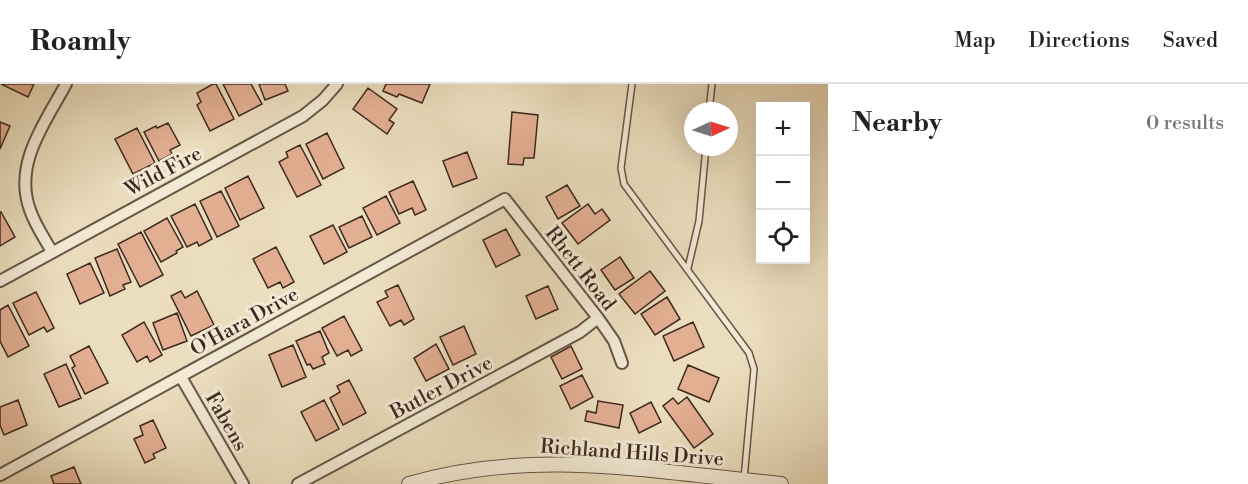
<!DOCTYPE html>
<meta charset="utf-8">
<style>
body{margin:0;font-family:"Libre Bodoni",serif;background:#f6f6f6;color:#222}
.controls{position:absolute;right:18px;top:18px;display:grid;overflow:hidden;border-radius:0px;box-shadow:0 6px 24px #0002}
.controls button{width:54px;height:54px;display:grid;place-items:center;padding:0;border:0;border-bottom:2px solid #e0e0e0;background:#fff;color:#222;font:30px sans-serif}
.compass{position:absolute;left:684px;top:18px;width:54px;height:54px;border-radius:50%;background:#fff;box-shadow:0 6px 24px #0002;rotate:86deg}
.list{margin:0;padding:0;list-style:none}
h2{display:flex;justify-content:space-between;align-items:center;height:78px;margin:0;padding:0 24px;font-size:26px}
h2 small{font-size:20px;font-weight:400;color:#767676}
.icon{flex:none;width:33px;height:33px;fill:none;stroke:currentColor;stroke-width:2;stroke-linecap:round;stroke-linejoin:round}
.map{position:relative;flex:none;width:828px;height:400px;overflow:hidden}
header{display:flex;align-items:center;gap:36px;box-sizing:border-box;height:84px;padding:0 30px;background:#fff;border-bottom:2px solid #e0e0e0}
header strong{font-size:28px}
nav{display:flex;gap:33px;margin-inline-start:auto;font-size:21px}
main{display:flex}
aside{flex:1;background:#fff}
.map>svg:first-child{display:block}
</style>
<header>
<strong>Roamly</strong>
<nav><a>Map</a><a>Directions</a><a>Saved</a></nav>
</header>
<main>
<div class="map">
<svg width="828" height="400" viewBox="0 0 828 400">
<rect width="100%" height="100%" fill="#ebdebe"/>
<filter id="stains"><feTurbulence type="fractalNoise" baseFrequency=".00333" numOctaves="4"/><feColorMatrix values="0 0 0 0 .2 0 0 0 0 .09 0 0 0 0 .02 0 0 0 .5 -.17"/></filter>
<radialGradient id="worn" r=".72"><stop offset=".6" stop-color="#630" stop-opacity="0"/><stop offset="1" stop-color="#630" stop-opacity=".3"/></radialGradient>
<path fill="#e3af93" stroke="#3d281f" stroke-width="1.5" d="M1 0H34L28 13Z
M213 0H216L234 35 210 47 197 21 201 18 197 9Z
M223 0H251L262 20 239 32Z
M259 0H285L288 7 265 16Z
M386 0H430L422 19 399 10 397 13 383 7Z
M368 4 397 25 389 36 394 39 387 50 353 25Z
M512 28 538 31 534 74H524L523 81 508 80Z
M0 38 10 42 0 65Z
M168 39 180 61 170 66 172 70 159 77 144 48 156 42 157 44Z
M137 44 155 79 133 90 115 55Z
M327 49 344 84 323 95 306 60Z
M300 61 321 101 297 113 279 78 288 73 286 68Z
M467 68 477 94 453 103 443 77Z
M248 92 264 124 240 136 225 104Z
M413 97 426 126 415 131 412 124 399 130 389 108Z
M567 101 580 122 558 135 546 113Z
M221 107 239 142 217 153 200 117Z
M386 112 400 139 377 151 363 124Z
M195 120 212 155 199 162 197 158 187 163 171 132Z
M588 120 595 130 602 125 610 136 578 160 562 139Z
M0 128H1L15 153 0 162Z
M362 132 372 153 349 164 339 143Z
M167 134 183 163 176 167 177 169 161 178 144 147Z
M333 141 347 168 324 180 310 152Z
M506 145 520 171 496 183 483 156Z
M141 148 163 191 140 203 118 160Z
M276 163 294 198 283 204 280 198 268 204 253 175Z
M117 165 131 198 123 201 125 205 110 212 95 174Z
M620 173 634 194 615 206 601 186Z
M90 179 104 209 80 220 67 190Z
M650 187 665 207 635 230 619 210Z
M398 201 414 235 404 241 401 236 390 242 377 218 388 213 385 207Z
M548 202 558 225 536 235 526 212Z
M181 207 185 214 197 207 214 241 191 252 171 212Z
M36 208 54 244 47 248 44 243 29 251 13 219Z
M667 213 680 235 655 251 641 230Z
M8 221 29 262 8 273 0 257V226Z
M177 229 187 257 163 266 153 239Z
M344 232 362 266 351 272 348 266 337 272 322 244Z
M144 238 162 271 150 278 147 272 137 278 122 251Z
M693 238 704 263 674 277 663 252Z
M464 242 476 270 453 281 440 253Z
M320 247 329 269 322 273 325 280 313 285 310 280 307 281 296 257Z
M436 260 449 285 426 297 414 274Z
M293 261 306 293 282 303 269 271Z
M89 262 108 299 85 310 72 284 75 282 70 272Z
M571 262 582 285 562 295 551 273Z
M66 280 81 314 59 323 44 290Z
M688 281 719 294 709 318 678 305Z
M582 291 593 313 571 325 560 302Z
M349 296 366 329 343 341 330 314 340 308 337 302Z
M687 313 713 350 694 364 663 322 673 314 678 320Z
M18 316 27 341 4 351 0 341V323Z
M324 316 339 345 316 357 301 328Z
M598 317 623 321 619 344 585 337 587 327 596 329Z
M651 318 661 338 639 349 630 329Z
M153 336 166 364 153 370 155 374 145 379 134 355 143 351 140 342Z
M74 383 81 400H54L51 392Z"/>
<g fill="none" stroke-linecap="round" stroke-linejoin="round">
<g stroke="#685647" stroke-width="8">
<path id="service" d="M632 0 621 84 624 100 749 269 754 285 744 395
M709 27 712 0
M688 184 699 137 706 63"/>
</g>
<g stroke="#685647" stroke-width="14">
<path id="minor" d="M52 168C45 155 35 141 30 126 13 80 45 39 66 0
M0 197 303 32 323 16 337 0
M181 293 243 400
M0 391 505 115 598 234 614 257 622 279
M298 400 580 248 598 234"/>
</g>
<g stroke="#685647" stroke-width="16">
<path id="tertiary" d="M409 400C534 363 655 388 781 400"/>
</g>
<use href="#service" stroke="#f2ead5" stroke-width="5"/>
<use href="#minor" stroke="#f2ead5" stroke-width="10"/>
<use href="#tertiary" stroke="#f2ead5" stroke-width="14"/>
</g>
<g text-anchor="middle" stroke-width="6" stroke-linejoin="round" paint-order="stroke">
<g font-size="20" fill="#3d281f" stroke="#f2ead5">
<text transform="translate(163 87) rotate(-28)" y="7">Wild Fire</text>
<text transform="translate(581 184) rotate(52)" y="7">Rhett Road</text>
<text transform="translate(244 237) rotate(-29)" y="7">O'Hara Drive</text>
<text transform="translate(441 303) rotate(-28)" y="7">Butler Drive</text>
<text transform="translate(227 337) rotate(60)" y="7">Fabens</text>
<text transform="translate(632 368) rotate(4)" y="7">Richland Hills Drive</text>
</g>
</g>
<rect width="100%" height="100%" filter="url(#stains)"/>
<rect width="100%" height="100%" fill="url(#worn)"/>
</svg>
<div class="controls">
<button>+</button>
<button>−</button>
<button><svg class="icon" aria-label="locate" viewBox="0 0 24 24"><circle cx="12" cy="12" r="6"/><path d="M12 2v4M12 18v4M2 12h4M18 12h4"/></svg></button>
</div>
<svg class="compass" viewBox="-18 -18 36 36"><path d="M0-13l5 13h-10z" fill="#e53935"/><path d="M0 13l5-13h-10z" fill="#767676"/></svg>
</div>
<aside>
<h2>Nearby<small>0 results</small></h2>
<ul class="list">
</ul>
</aside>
</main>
